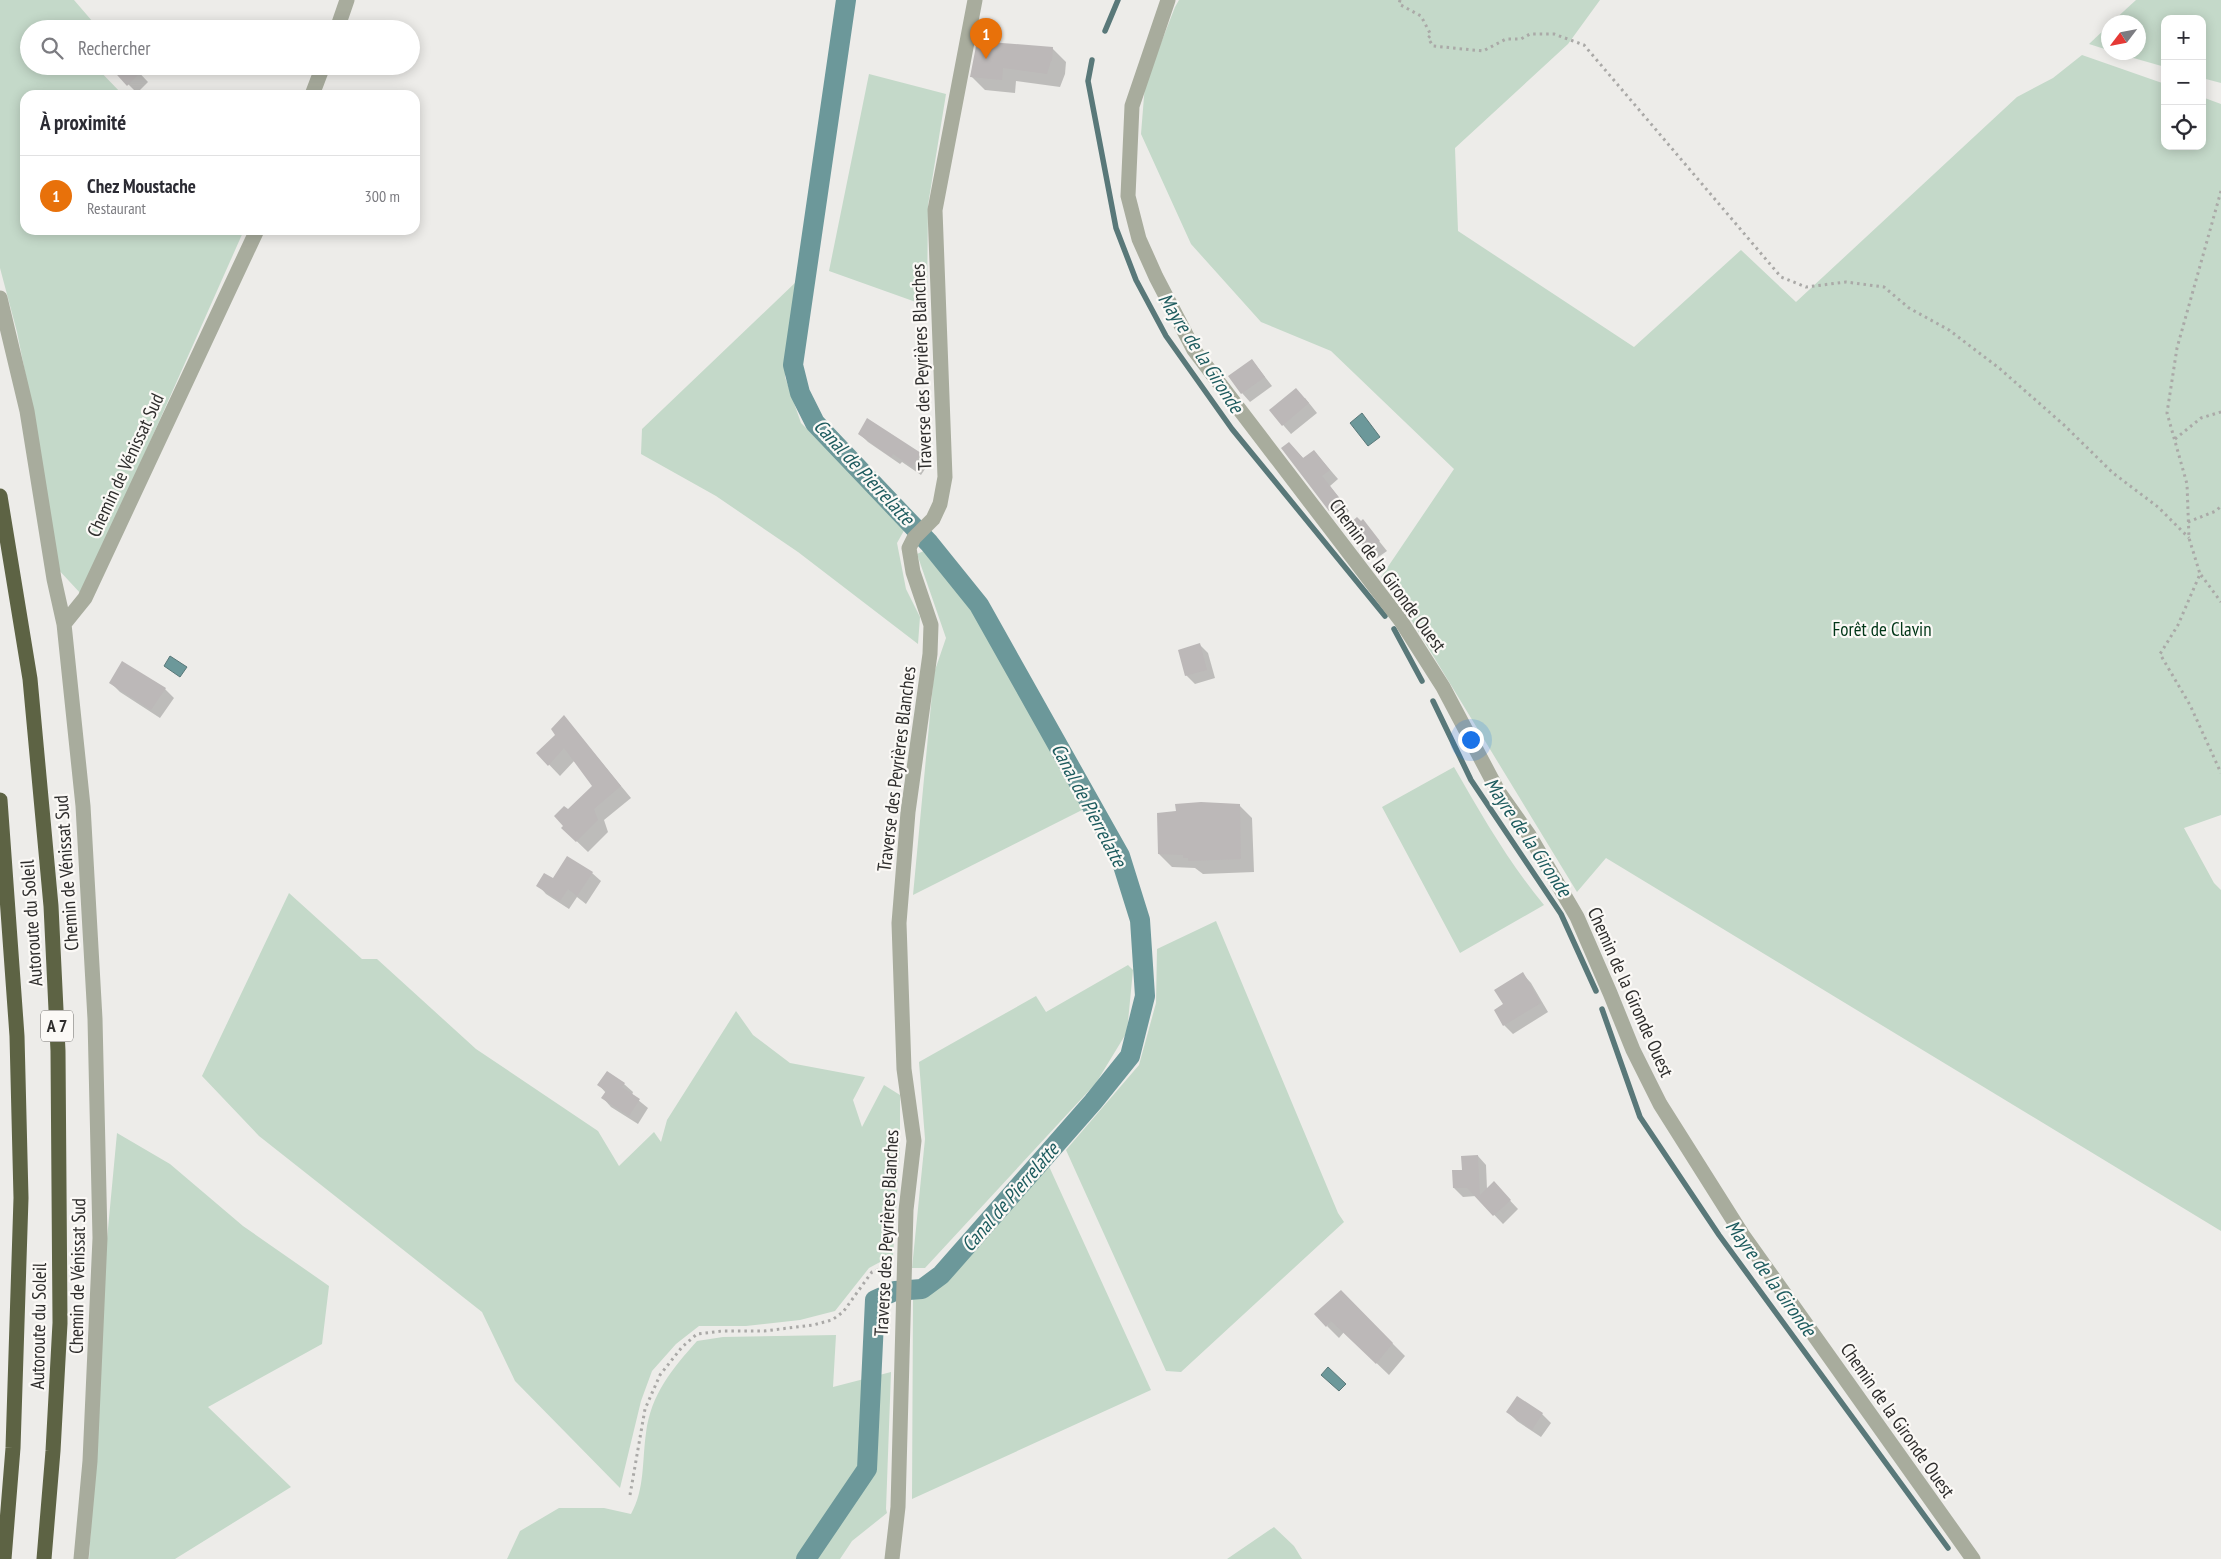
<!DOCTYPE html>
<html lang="fr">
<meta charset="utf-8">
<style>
body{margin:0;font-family:"PT Sans Narrow",sans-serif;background:#f2f2f3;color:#2b2b33}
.controls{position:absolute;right:15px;top:15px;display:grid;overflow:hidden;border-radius:10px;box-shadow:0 2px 12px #0003}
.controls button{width:45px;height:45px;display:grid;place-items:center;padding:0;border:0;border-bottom:1px solid #e1e1e2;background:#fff;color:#2b2b33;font:25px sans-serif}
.compass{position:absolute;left:2101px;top:15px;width:45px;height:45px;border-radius:50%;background:#fff;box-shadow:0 2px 12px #0003;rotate:238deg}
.you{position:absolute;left:1470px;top:739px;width:18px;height:18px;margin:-12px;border:4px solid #fff;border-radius:50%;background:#1a73e8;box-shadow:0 0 0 8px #1a73e833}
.badge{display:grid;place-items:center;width:32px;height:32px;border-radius:50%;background:#338759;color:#fff;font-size:16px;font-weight:700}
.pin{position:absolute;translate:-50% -41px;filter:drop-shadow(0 1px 2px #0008)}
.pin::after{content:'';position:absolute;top:26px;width:18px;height:15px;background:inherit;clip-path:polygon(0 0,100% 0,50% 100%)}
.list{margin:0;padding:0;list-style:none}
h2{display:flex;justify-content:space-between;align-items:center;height:65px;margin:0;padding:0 20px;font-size:21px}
h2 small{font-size:16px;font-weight:400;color:#7c7c81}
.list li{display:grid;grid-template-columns:32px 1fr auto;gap:15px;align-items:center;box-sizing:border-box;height:80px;padding:0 20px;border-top:1px solid #e1e1e2}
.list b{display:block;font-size:19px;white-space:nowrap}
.list p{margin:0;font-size:16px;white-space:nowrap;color:#7c7c81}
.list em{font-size:16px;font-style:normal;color:#7c7c81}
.icon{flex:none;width:28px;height:28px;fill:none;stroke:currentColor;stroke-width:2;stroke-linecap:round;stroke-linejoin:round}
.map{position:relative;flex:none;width:2221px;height:1559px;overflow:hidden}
.search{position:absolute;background:#fff;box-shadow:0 2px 12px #0003;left:20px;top:20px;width:400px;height:55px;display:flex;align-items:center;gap:12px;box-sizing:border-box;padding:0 18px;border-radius:28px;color:#7c7c81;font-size:19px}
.panel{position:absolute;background:#fff;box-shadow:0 2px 12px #0003;left:20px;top:90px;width:400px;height:145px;border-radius:15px}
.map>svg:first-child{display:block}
</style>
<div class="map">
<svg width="2221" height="1559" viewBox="0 0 2221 1559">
<rect width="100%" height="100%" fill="#edece9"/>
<path fill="#c4d9c9" d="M0 0H74L99 29H29V66H95L123 95H25V230H244L82 595 56 567 28 387 17 332 0 268Z
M1179 0H1600L1568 44 1455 148 1458 231 1634 347 1741 250 1796 302 2017 97 2053 78 2082 55 2165 84V146H2202V97L2221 104V815L2184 828 2214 883 2221 890V1231L1606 858 1577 892 1404 608 1381 577 1454 469 1331 351 1261 322 1191 244 1141 134 1145 84 1175 7Z
M2136 0H2221V83L2202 78V19H2165V67L2116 53 2138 52V22H2112Z
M2108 26V50L2089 44Z
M869 74 946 94 928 205 927 306 829 271Z
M797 281 789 333 785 377 801 423 906 527 897 543 906 589 920 617 918 644 798 552 716 496 641 454 642 429Z
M928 549 983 622 1041 732 1084 809 913 895 934 673 946 638 917 554Z
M1454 767C1481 814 1509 863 1544 905L1460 953 1382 807Z
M289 893 362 959H377L476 1049 598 1131 619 1166 654 1132 661 1142 667 1120 736 1011 753 1035 790 1063 865 1077 853 1100 862 1127 884 1085 900 1095V1149L893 1255 869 1268 835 1311 800 1320 746 1326H699L676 1344 652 1371 641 1401 620 1488 515 1381 482 1312 259 1136 202 1076Z
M1216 921 1338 1213 1344 1222 1181 1372 1166 1371 1066 1150 1139 1065 1156 1003 1157 949Z
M1128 965 1133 970 1127 1032 1096 1083 925 1268H912L925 1139 919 1062 1036 996 1046 1012Z
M117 1133 170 1164 243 1226 329 1286 322 1344 208 1407 291 1487 175 1559H89L99 1387 104 1271Z
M1047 1162 1151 1390 912 1499 913 1299 932 1291Z
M836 1335 833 1387 891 1372 886 1509 887 1513 852 1541 840 1559H507L520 1531 559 1508H604L631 1514C645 1489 642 1461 646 1433 651 1394 672 1369 697 1341L723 1337Z
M1274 1527 1294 1546 1302 1559H1227Z"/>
<path fill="#6c989a" stroke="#597879" d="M1362 413 1380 437 1368 446 1350 423Z
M170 656 187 667 180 677 164 666Z
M1328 1367 1346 1384 1339 1391 1321 1375Z"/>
<path fill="#0003" d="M1052 48 1066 62 1065 74 1060 87 1016 81 1015 93 985 90 971 76Z
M133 66 148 82 137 93 111 67Z
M1252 360 1272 386 1250 402 1242 393Z
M1305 398 1317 413 1291 434 1271 411Z
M859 433 920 454 929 463 921 475 902 462 900 464 868 442Z
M1289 443 1304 459 1314 451 1338 479 1330 486 1349 511 1338 519 1283 449Z
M1363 521 1387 551 1377 558 1349 526Z
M1200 645 1208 653 1215 678 1195 684 1186 675Z
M111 683 165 689 174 698 160 718 120 692Z
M564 717 631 798 604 820 608 832 588 852 563 828 568 811 593 786 575 760 560 776 538 753 557 735Z
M1239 805 1252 818 1254 872 1203 874 1195 868 1172 867 1159 854 1178 812Z
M592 873 601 881 586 904 577 897 569 909 546 894 538 885 553 880Z
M1523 974 1531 983 1548 1012 1513 1034 1504 1025 1495 1011 1505 1004Z
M624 1084 633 1092 632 1095 648 1108 638 1124 611 1107 603 1098 606 1093 599 1085Z
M1478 1156 1486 1165 1487 1189 1502 1192 1518 1209 1503 1224 1476 1196 1463 1197 1454 1188 1463 1171Z
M1341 1292 1405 1356 1389 1375 1344 1332 1339 1338 1327 1326Z
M1518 1398 1542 1414 1551 1423 1541 1437 1517 1421 1508 1412Z"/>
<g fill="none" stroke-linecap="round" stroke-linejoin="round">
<path stroke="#597879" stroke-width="5.5" d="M1105 31 1118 0
M1092 60 1088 81 1116 228 1136 280 1166 336 1232 429 1385 616
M1394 629 1422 681
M1433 701 1471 780 1561 914 1596 991
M1602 1009 1640 1117 1719 1235 1948 1548"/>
<path stroke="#6c989a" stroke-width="20" d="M806 1559 867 1469 875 1300 895 1291 922 1289 941 1275 1093 1102 1130 1056 1145 996 1140 920 1120 856 979 605 929 543 815 423 800 393 793 365 846 0"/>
</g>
<path fill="#bcb8b8" d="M977 41 1053 47 1052 61H1051L1047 74 1003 68 1002 80 970 77Z
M109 66H147L127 86Z
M1252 359 1265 377 1241 394 1228 376Z
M1296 388 1309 403 1282 426 1269 410Z
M867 418 921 453 912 467 893 454 891 457 858 434Z
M1289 442 1303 458 1314 450 1330 470 1322 476 1342 501 1329 511 1281 448Z
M1357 517 1361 521 1363 519 1380 541 1367 550 1347 526Z
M1200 643 1207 670 1185 676 1178 650Z
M122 661 166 688 151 710 109 683Z
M564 715 621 786 594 809 598 820 576 842 561 828 563 826 554 816 564 806 568 809 592 786 564 748 548 766 536 753 555 735 551 729Z
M1201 802 1240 804 1241 859 1188 861V858H1183V855L1158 854 1157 813 1176 811 1175 804Z
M567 856 593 872 577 896 568 889 560 901 536 886 544 873 553 878Z
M1523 972 1541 1003 1503 1026 1494 1010 1503 1004 1494 990Z
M607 1071 625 1083 622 1087 640 1099 629 1116 601 1098 606 1091 597 1085Z
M1478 1155 1480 1195 1494 1181 1511 1200 1493 1216 1467 1188H1453L1452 1170H1462L1461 1156Z
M1341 1290 1393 1343 1376 1364 1331 1321 1326 1327 1314 1314Z
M1517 1396 1543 1413 1532 1430 1506 1412Z"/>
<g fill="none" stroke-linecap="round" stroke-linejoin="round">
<path stroke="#aaa9a7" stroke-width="3" stroke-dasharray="2.5 4" stroke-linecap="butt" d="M1400 0 1399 4 1421 16 1431 35 1428 38 1433 46 1483 51 1506 39H1521L1530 34H1554L1584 45 1781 277 1806 287 1846 282 1884 287 1909 308 1949 330 1999 368 2064 425 2113 473 2158 507 2189 538
M2221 191 2177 348 2167 413 2187 484 2189 538 2200 574 2178 625 2160 654 2190 705 2221 773
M2175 439 2201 418 2221 412
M2188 522 2216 511 2221 506
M2201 575 2221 602
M630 1495 645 1409 660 1375 682 1347 697 1334 722 1331H764L813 1325 832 1320 843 1312 872 1272 889 1266"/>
<path stroke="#a8ac9d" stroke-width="15" d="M1168 0 1132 106 1128 196 1139 239 1156 277 1194 350 1401 621 1443 687 1498 791 1529 835 1577 917 1610 993 1633 1050 1660 1104 1742 1234 1973 1559
M337 29 347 0
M312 95 323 66
M0 298 27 411 54 579 64 624
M81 1559 90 1461 100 1238 95 1019 83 806 64 624 85 598 257 230
M892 1559 898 1507 906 1210 914 1141 904 1069 899 923 908 812 930 654 931 625 913 572 909 548 914 538 933 519 940 504 945 477 935 210 975 0"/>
<path stroke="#5d6344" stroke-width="15" d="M0 496 30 679 51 906 58 1051 60 1323 53 1451 44 1559
M0 800 17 1036 21 1198 13 1448 4 1559"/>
</g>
<g text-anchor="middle" stroke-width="4.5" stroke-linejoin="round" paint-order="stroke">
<rect fill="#fbf9f6" stroke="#6c6a69" stroke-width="1" x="41" y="1010.5" width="32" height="31" rx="4"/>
<g font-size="18" font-weight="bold" fill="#2e2d2c">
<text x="57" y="1032">A 7</text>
</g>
<g font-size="19" fill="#2e2d2c" stroke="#fbf9f6">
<text transform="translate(921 367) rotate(-92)" y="7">Traverse des Peyrières Blanches</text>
<text transform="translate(125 465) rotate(-65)" y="7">Chemin de Vénissat Sud</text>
<text transform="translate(1388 575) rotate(54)" y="7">Chemin de la Gironde Ouest</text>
<text transform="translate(896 769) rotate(-83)" y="7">Traverse des Peyrières Blanches</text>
<text transform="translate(66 873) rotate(-94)" y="7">Chemin de Vénissat Sud</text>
<text transform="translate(31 923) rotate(-94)" y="7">Autoroute du Soleil</text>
<text transform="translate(1631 992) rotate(66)" y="7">Chemin de la Gironde Ouest</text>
<text transform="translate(886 1233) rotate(-87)" y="7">Traverse des Peyrières Blanches</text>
<text transform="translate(77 1276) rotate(-89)" y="7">Chemin de Vénissat Sud</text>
<text transform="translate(38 1326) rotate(-89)" y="7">Autoroute du Soleil</text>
<text transform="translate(1898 1420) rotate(55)" y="7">Chemin de la Gironde Ouest</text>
</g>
<g font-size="19" fill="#003617" stroke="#fbf9f6">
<text x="1882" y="636">Forêt de Clavin</text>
</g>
<g font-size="20" font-style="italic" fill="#1d5b5e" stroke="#fbf9f6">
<text transform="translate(1201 353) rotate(57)" y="7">Mayre de la Gironde</text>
<text transform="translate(864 472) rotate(47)" y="7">Canal de Pierrelatte</text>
<text transform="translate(1089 805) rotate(62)" y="7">Canal de Pierrelatte</text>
<text transform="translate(1528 837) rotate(56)" y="7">Mayre de la Gironde</text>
<text transform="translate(1010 1197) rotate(-49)" y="7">Canal de Pierrelatte</text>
<text transform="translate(1771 1278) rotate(54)" y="7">Mayre de la Gironde</text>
</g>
</g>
</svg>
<div class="controls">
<button>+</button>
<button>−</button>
<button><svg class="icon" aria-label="locate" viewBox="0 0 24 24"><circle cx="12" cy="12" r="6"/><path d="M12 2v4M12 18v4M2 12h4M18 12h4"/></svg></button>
</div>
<svg class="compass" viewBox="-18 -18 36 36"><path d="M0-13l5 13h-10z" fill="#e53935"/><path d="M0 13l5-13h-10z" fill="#7c7c81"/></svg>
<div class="you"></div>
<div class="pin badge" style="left:986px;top:59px;background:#e8710a">1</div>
<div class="search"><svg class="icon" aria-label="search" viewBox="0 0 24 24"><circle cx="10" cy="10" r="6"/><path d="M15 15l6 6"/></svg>Rechercher</div>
<section class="panel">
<h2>À proximité<small></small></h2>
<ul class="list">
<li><span class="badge" style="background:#e8710a">1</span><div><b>Chez Moustache</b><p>Restaurant</p></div><em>300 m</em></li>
</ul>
</section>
</div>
